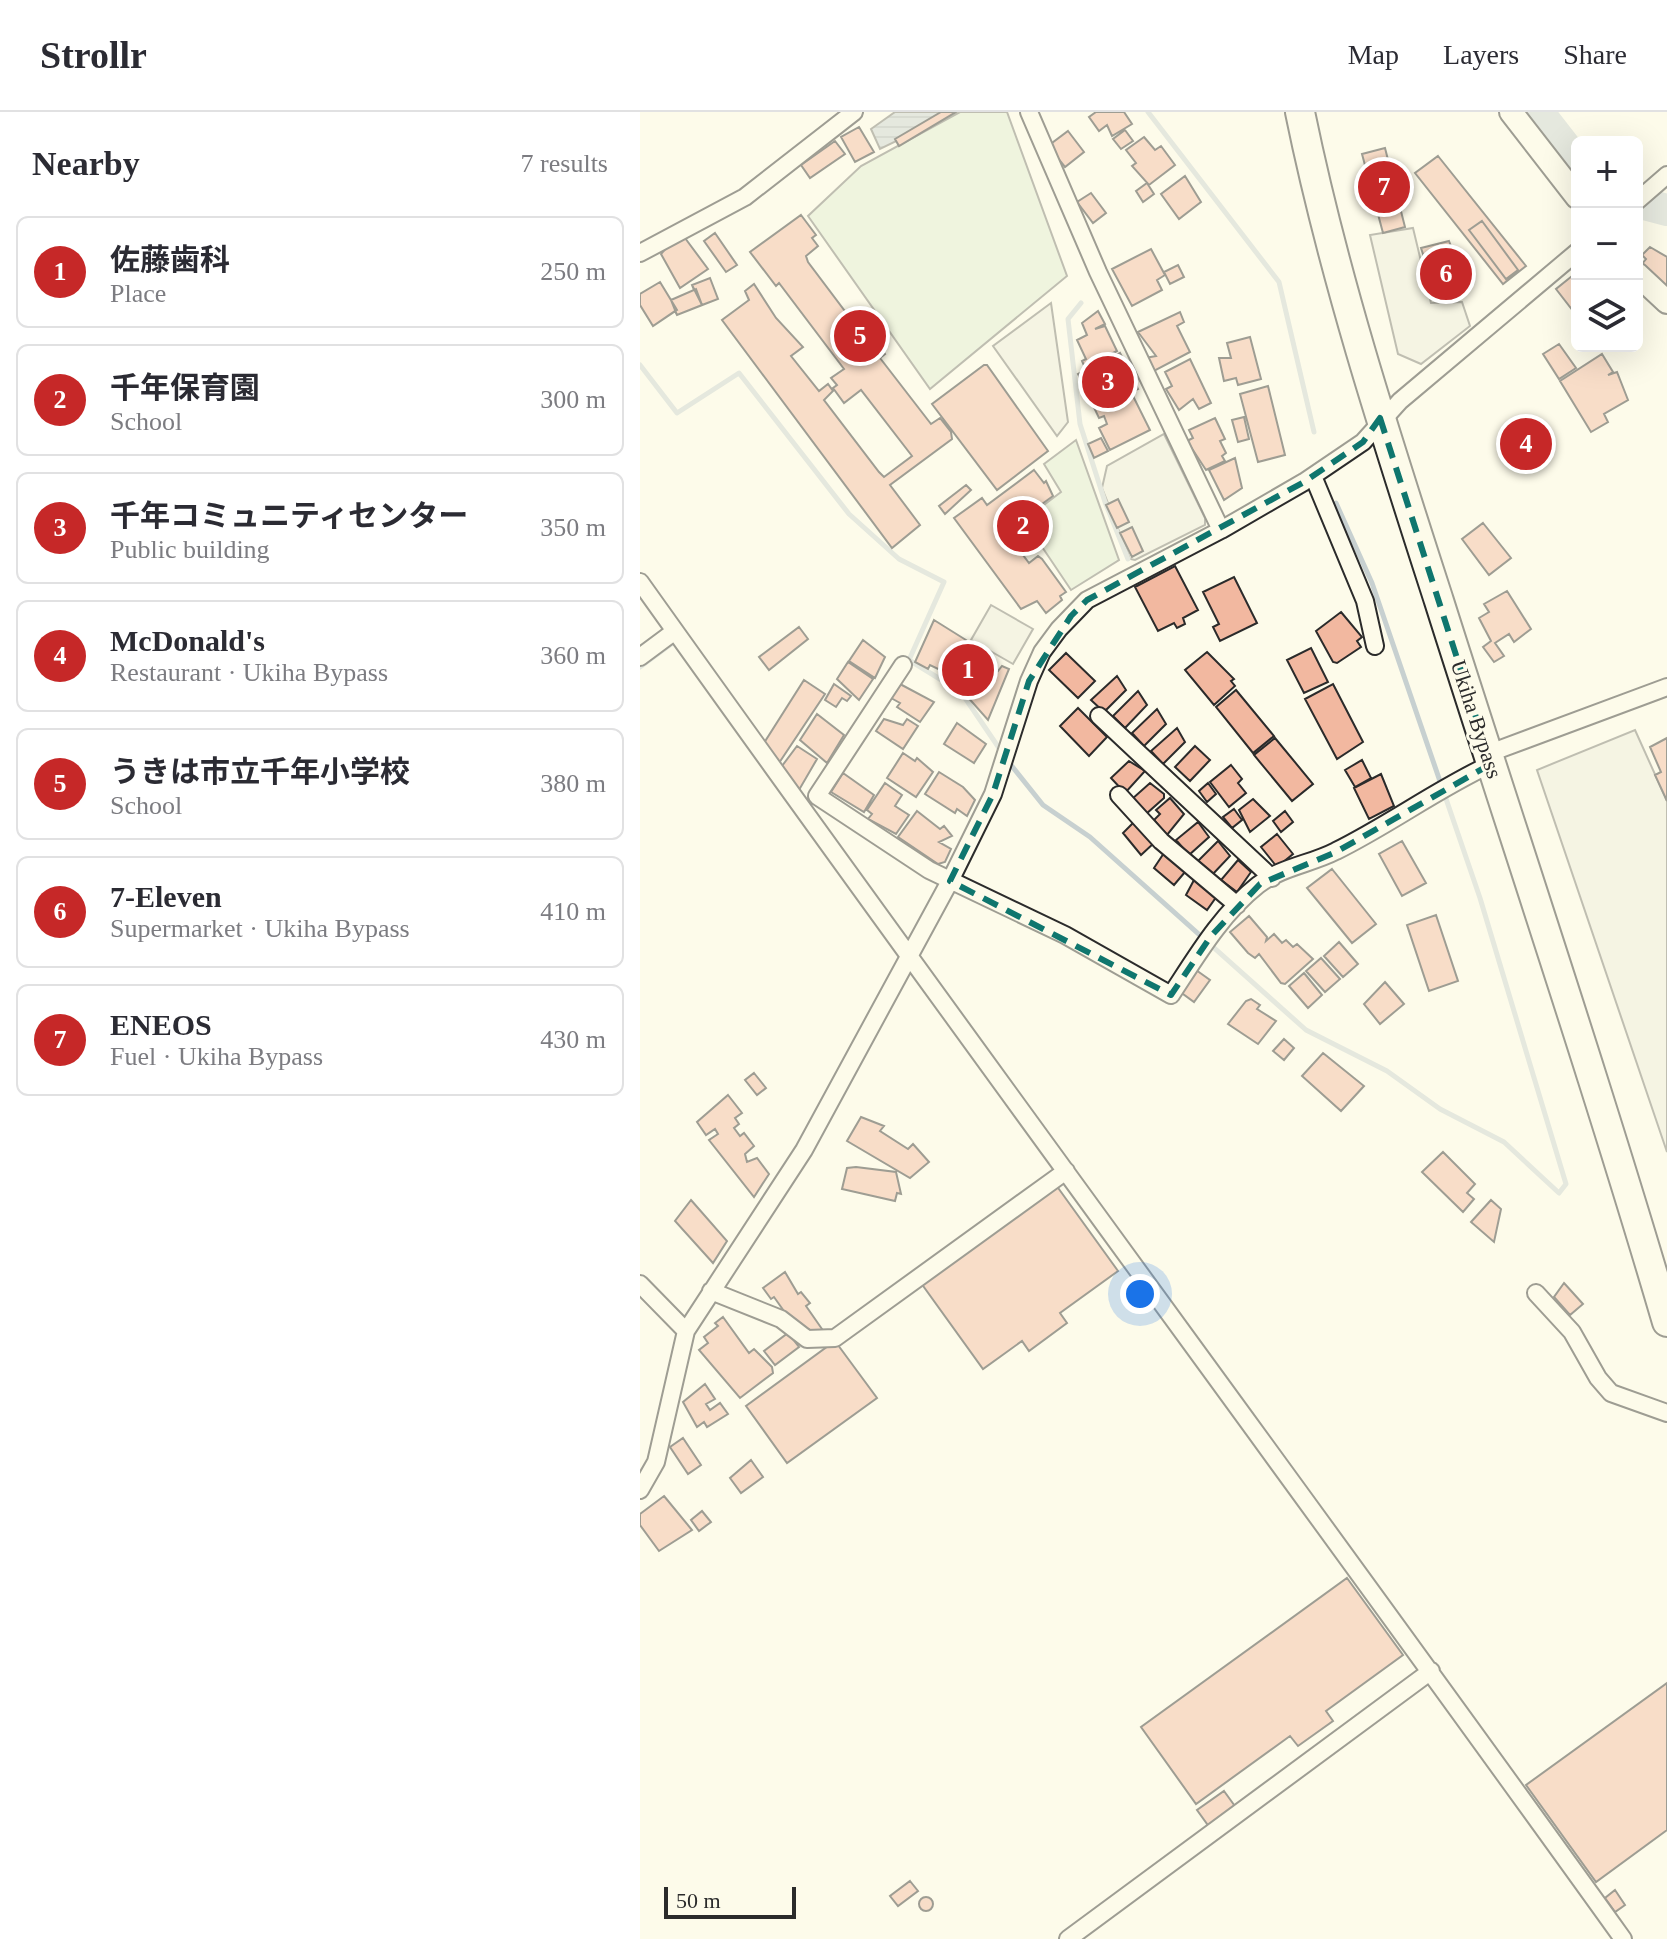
<!DOCTYPE html>
<meta charset="utf-8">
<style>
body{margin:0;font-family:"Times New Roman","Noto Sans JP",serif;background:#f7f7f7;color:#2b2b33}
.controls{position:absolute;right:24px;top:24px;display:grid;overflow:hidden;border-radius:12px;box-shadow:0 8px 32px #0002}
.controls button{width:72px;height:72px;display:grid;place-items:center;padding:0;border:0;border-bottom:2px solid #e1e1e2;background:#fff;color:#2b2b33;font:40px sans-serif}
.scale{position:absolute;left:24px;bottom:20px;width:132px;box-sizing:border-box;padding-left:8px;border:4px solid #2b2b2b;border-top:0;font-size:22px;line-height:28px;white-space:nowrap;color:#2b2b2b;-webkit-text-stroke:6px #fdfbea;paint-order:stroke}
.you{position:absolute;left:500px;top:1182px;width:28px;height:28px;margin:-20px;border:6px solid #fff;border-radius:50%;background:#1a73e8;box-shadow:0 0 0 12px #1a73e833}
.badge{display:grid;place-items:center;width:52px;height:52px;border-radius:50%;background:#c62828;color:#fff;font-size:26px;font-weight:700}
.pin{position:absolute;translate:-50% -50%;border:4px solid #fff;box-shadow:0 2px 8px #0006}
.list{margin:0;padding:0;list-style:none}
h2{display:flex;justify-content:space-between;align-items:center;height:104px;margin:0;padding:0 32px;font-size:34px}
h2 small{font-size:26px;font-weight:400;color:#7c7c81}
.list li{display:grid;grid-template-columns:52px 1fr auto;gap:24px;align-items:center;box-sizing:border-box;height:112px;margin:0 16px 16px;padding:0 16px;border:2px solid #e1e1e2;border-radius:12px}
.list b{display:block;font-size:30px;white-space:nowrap}
.list p{margin:0;font-size:26px;white-space:nowrap;color:#7c7c81}
.list em{font-size:26px;font-style:normal;color:#7c7c81}
.icon{flex:none;width:44px;height:44px;fill:none;stroke:currentColor;stroke-width:2;stroke-linecap:round;stroke-linejoin:round}
.map{position:relative;flex:none;width:1027px;height:1827px;overflow:hidden}
header{display:flex;align-items:center;gap:48px;box-sizing:border-box;height:112px;padding:0 40px;background:#fff;border-bottom:2px solid #e1e1e2}
header strong{font-size:38px}
nav{display:flex;gap:44px;margin-inline-start:auto;font-size:28px}
main{display:flex}
aside{flex:1;background:#fff}
.map>svg:first-child{display:block}
</style>
<header>
<strong>Strollr</strong>
<nav><a>Map</a><a>Layers</a><a>Share</a></nav>
</header>
<main>
<aside>
<h2>Nearby<small>7 results</small></h2>
<ul class="list">
<li><span class="badge">1</span><div><b>佐藤歯科</b><p>Place</p></div><em>250 m</em></li>
<li><span class="badge">2</span><div><b>千年保育園</b><p>School</p></div><em>300 m</em></li>
<li><span class="badge">3</span><div><b>千年コミュニティセンター</b><p>Public building</p></div><em>350 m</em></li>
<li><span class="badge">4</span><div><b>McDonald's</b><p>Restaurant · Ukiha Bypass</p></div><em>360 m</em></li>
<li><span class="badge">5</span><div><b>うきは市立千年小学校</b><p>School</p></div><em>380 m</em></li>
<li><span class="badge">6</span><div><b>7-Eleven</b><p>Supermarket · Ukiha Bypass</p></div><em>410 m</em></li>
<li><span class="badge">7</span><div><b>ENEOS</b><p>Fuel · Ukiha Bypass</p></div><em>430 m</em></li>
</ul>
</aside>
<div class="map">
<svg width="1027" height="1827" viewBox="0 0 1027 1827">
<defs>
<pattern id="water-rules" width="6" height="5" patternUnits="userSpaceOnUse" patternTransform="scale(2)"><rect width="6" height="5" fill="#c7d0d0"/><path d="M0 2.5h6" fill="none" stroke="#abb3b3"/></pattern>
</defs>
<rect width="100%" height="100%" fill="#fdfbea"/>
<path fill="#deebd1" stroke="#74746e" stroke-width="2" d="M320 0H367L427 164 290 277 168 104 221 54Z
M436 328 479 448 431 478 384 408 421 380 404 352Z"/>
<path fill="#eceadb" stroke="#74746e" stroke-width="2" d="M773 116 791 191 822 190 830 214 781 252 758 242 730 123Z
M411 191 428 310 417 324 353 234Z
M524 322 565 406V413L495 448 490 447 462 376 467 354Z
M351 493 393 517 373 552 331 528Z
M995 618 1027 689V1040L897 658Z"/>
<path fill="url(#water-rules)" stroke="#74746e" stroke-width="2" d="M255 0H316L240 37 231 17Z"/>
<g fill="none" stroke-linecap="round" stroke-linejoin="round">
<path stroke="#c7d0d0" stroke-width="5" d="M508 0 639 170 674 320
M441 191 428 207 440 312 465 390 488 447
M0 253 37 301 99 261 209 402 259 447 304 470 269 548 321 580 361 639
M0 555 34 530
M367 648 403 693 450 725 666 918 747 959 800 997 864 1030 919 1081 926 1072 840 786 732 471 696 391"/>
<path stroke="#c7d0d0" stroke-width="32" d="M898 0 937 50
M997 90 1027 98"/>
</g>
<path fill="#f2b8a0" stroke="#2b2b2b" stroke-width="2" d="M301 0H316L259 34 255 27Z
M456 0H484L492 12 472 24 467 13 459 19 449 5Z
M219 15 234 40 215 50 201 25Z
M485 18 493 29 481 37 473 27Z
M428 19 444 40 425 55 408 34Z
M504 25 515 38 521 34 535 53 509 73 492 54 496 51 486 38Z
M195 29 205 42 170 66 161 53Z
M745 36 765 115 743 121 722 42Z
M798 44 886 154 863 172 775 61Z
M545 64 561 90 539 107 521 82Z
M507 71 514 82 503 90 496 79Z
M451 81 466 101 453 111 437 90Z
M161 103 176 123 172 126 178 134 166 144 168 150 232 235 237 231 245 242 240 246 291 312 300 306 311 320 312 327 250 373 280 413 252 436 82 208 109 188 105 179 114 172 136 206 163 235 151 244 179 279 188 272 193 279 184 288 239 360 244 365 272 344 221 278 204 291 193 276 197 273 191 266 204 257 139 171 136 174 110 140Z
M842 109 878 158 866 167 829 118Z
M75 121 97 153 86 160 64 129Z
M45 126 68 157 40 176 21 142 27 135Z
M809 129 825 170 820 171 823 181 798 188 781 136Z
M1010 135 1027 145V178L1002 152 1006 147 1002 143Z
M511 137 525 163 517 168 522 178 492 194 472 157Z
M538 153 544 165 530 172 524 160Z
M937 160V204L916 177Z
M70 166 78 187 62 193 52 173Z
M70 166 78 187 37 203 35 199 13 214 0 193V182L20 170 31 188 54 178 52 173Z
M20 170 37 198 13 214 0 193V182Z
M56 177 62 193 37 203 31 188Z
M458 199 465 212 455 217 465 214 477 239 471 242 473 245 480 241 498 277 491 280 510 318 470 338 459 316 467 312 464 304 459 306 438 262 446 258 442 249 446 247 437 228 447 223 442 211Z
M540 200 544 210 537 214 550 240 512 260 505 246 516 244 498 220Z
M610 225 621 267 598 273 596 266 584 269 579 246H591L587 231Z
M919 232 936 256 919 267 903 242Z
M962 242 973 260 968 263 977 260 988 288 964 302 968 310 951 320 920 269Z
M550 247 571 291 559 297 553 287 539 298 526 277 532 274 525 260Z
M344 253H347L408 339 357 378 292 292Z
M628 274 645 343 618 350 600 282Z
M604 305 609 327 598 330 592 308Z
M575 306 585 327 580 329 586 341 582 344 585 349 566 358 547 329 553 326 549 318Z
M461 326 468 339 454 346 448 332Z
M595 346 602 376 584 388 569 358Z
M394 358 404 371 406 369 413 384 365 419 389 451 398 444 402 447 426 480 420 484 422 488 406 501 397 489 381 497 314 406 342 386 347 393Z
M326 373 331 378 305 402 299 394Z
M478 387 489 410 477 416 466 393Z
M843 411 871 446 849 463 822 427Z
M492 415 503 439 492 445 480 421Z
M535 454 558 498 543 506 545 512 537 516 534 511 518 519 495 475Z
M594 465 617 511 580 529 573 515 579 512 563 480Z
M867 479 891 517 874 530 869 522 855 531 864 544 854 550 843 535 851 529 839 506 849 500 844 492Z
M701 500 722 525 717 529 721 535 697 551 693 550 676 519Z
M294 508 326 528 319 542 327 547 329 542 358 559 362 554 369 557 348 608 325 582 330 572 290 553 288 557 275 550Z
M159 515 168 527 129 558 119 545Z
M223 528 245 545 235 566 209 549Z
M671 536 688 570 664 581 647 548Z
M567 540 594 567 591 569 595 574 574 593 545 558Z
M426 541 455 569 438 586 409 558Z
M208 550 233 567 219 588 197 567Z
M477 564 486 578 464 600 451 588Z
M164 568 185 582 139 651 124 631Z
M194 572 211 584 207 589 202 586 196 595 185 588Z
M260 572 294 590 280 610 257 595 260 591 251 586Z
M693 572 723 630 697 647 665 587Z
M596 578 634 624 613 641 576 595Z
M498 579 507 593 485 616 473 604Z
M438 596 467 625 449 644 420 614Z
M517 597 526 612 504 634 492 621Z
M177 602 204 623 187 651 160 628Z
M244 607 263 613 267 607 278 614 263 637 236 619Z
M317 611 346 632 334 651 304 632Z
M537 616 545 630 523 652 511 639Z
M635 626 673 672 652 689 614 643Z
M1027 626V689L1015 663 1021 660 1010 635Z
M157 634 177 647 159 678 142 654Z
M555 634 570 648 550 669 535 655Z
M263 641 275 649 277 646 293 660 276 685 247 666Z
M722 648 731 666 715 675 705 658Z
M489 649 505 659 485 681 471 666Z
M591 653 602 667 598 671 606 681 589 695 570 670Z
M299 660 323 675 335 688 327 704 317 697 315 701 285 682Z
M203 661 234 683 224 700 191 680Z
M741 662 754 694 729 707 714 676Z
M245 671 262 683 255 694 269 703 256 722 228 707 232 702 227 698Z
M510 671 524 682V686L506 702 492 687Z
M568 671 576 682 567 690 559 679Z
M530 686 544 702 527 723 514 708 520 702 516 698Z
M613 687 630 704 610 720 599 698Z
M594 697 602 708 592 716 583 705Z
M277 699 300 717 304 714 312 724 299 730 311 737 305 750 298 752 258 725Z
M645 699 653 710 641 720 633 709Z
M494 710 514 731 501 743 483 721Z
M558 710 569 725 549 743 536 728Z
M637 722 653 742 637 755 621 735Z
M578 729 590 744 572 763 558 749Z
M762 729 786 771 762 784 739 742Z
M524 741 545 760 534 773 514 756Z
M598 748 611 760 597 780 581 768Z
M692 757 736 812 712 831 667 776Z
M554 768 577 784 567 798 546 783Z
M796 803 818 869 789 879 767 813Z
M609 804 627 825 626 829 634 822 642 831 646 828 653 835 657 832 673 847 645 872 641 871 619 842 615 846 608 841 590 820Z
M699 830 718 852 703 865 684 844Z
M681 846 700 867 685 880 666 859Z
M556 858 570 868 554 890 539 879Z
M664 861 682 883 668 896 649 874Z
M745 870 764 892 740 912 724 892Z
M611 887 620 893 617 897 636 909 618 932 588 912 606 889Z
M644 927 654 936 644 948 633 939Z
M683 941 724 974 701 999 662 964Z
M114 961 126 976 117 983 105 968Z
M88 983 102 1001 95 1006 99 1012 94 1016 100 1024 104 1021 114 1034 105 1042 107 1050 117 1046 129 1062 114 1085 69 1028 78 1022 75 1017 66 1023 57 1010Z
M221 1005 244 1014 240 1019 268 1037 273 1032 289 1050 270 1066 207 1029Z
M803 1040 835 1072 827 1081 834 1087 823 1100 782 1060Z
M216 1055 256 1060 261 1082 257 1081 255 1089 202 1077 207 1056Z
M416 1073 478 1159 420 1201 427 1211 389 1239 382 1229 343 1257 281 1171Z
M51 1088 87 1129 73 1151 35 1109Z
M851 1088 861 1097 854 1130 831 1110Z
M145 1160 158 1182 161 1180 170 1191 166 1194 182 1217 169 1223 161 1212 156 1216 134 1185 131 1187 123 1176Z
M924 1171 943 1192 930 1203 914 1185Z
M83 1205 109 1241 114 1237 132 1255 133 1261 100 1286 59 1238 68 1231 64 1225 78 1214 75 1211Z
M148 1221 159 1235 135 1253 124 1239Z
M195 1229 237 1286 147 1351 106 1294Z
M65 1272 75 1287 66 1292 70 1298 80 1291 88 1302 67 1315 64 1310 57 1315 43 1290Z
M43 1326 61 1353 48 1362 30 1335Z
M111 1348 123 1365 101 1381 90 1366Z
M24 1384 52 1418 19 1439 0 1413V1402Z
M62 1399 71 1410 59 1419 51 1408Z
M707 1466 763 1543 686 1599 693 1609 658 1634 650 1624 556 1692 501 1615Z
M1027 1571V1718L956 1770 886 1673Z
M584 1679 597 1697 570 1716 557 1698Z
M270 1769 278 1779 258 1794 250 1784Z
M975 1778 985 1793 975 1800 965 1786Z
M279 1792a7 7 0 1 1 14 0a7 7 0 1 1-14 0Z"/>
<g fill="none" stroke-linecap="round" stroke-linejoin="round">
<g stroke="#2b2b2b" stroke-width="20">
<path id="street" d="M389 0 458 160 581 418
M997 89 1027 63
M0 141 105 85 214 0
M673 364 725 489 735 534
M0 470C324 925 657 1373 983 1827
M0 545 35 519
M263 553 177 684 289 758 425 823 531 883C556 845 581 802 618 773 641 755 671 752 696 739 749 713 797 677 851 652
M459 604 632 766
M847 642 1027 575
M479 683 521 729 597 793
M0 1172 46 1219
M71 1179 141 1207 167 1227 195 1226 426 1059
M896 1181 932 1220 958 1266 971 1281 1027 1301
M0 1378 16 1350 46 1219 164 1038 310 769 353 682 389 569 402 540 419 517 447 488 581 418 664 370 723 330 760 289 937 140
M428 1827 791 1559"/>
</g>
<g stroke="#2b2b2b" stroke-width="26">
<path id="secondary" d="M871 0 937 85
M997 162 1027 190"/>
</g>
<g stroke="#2b2b2b" stroke-width="32">
<path id="highway" d="M660 0C694 166 747 328 799 489 875 729 956 968 1027 1210"/>
</g>
<use href="#street" stroke="#fdfbea" stroke-width="16"/>
<use href="#secondary" stroke="#fdfbea" stroke-width="22"/>
<use href="#highway" stroke="#fdfbea" stroke-width="28"/>
</g>
<path d="M0 0H1027V1827H0ZM740 306 851 652 696 740 620 772 571 824 531 883 310 769 353 682 389 569 431 504 447 488 664 370 723 330Z" fill="#fdfbea" fill-opacity=".55" fill-rule="evenodd"/>
<path fill="none" stroke="#0f766e" stroke-width="6" stroke-dasharray="16 10" stroke-linejoin="round" d="M740 306 851 652 696 740 620 772 571 824 531 883 310 769 353 682 389 569 431 504 447 488 664 370 723 330Z"/>
<g text-anchor="middle" stroke-width="6" stroke-linejoin="round" paint-order="stroke">
<g font-size="22" fill="#2b2b2b" stroke="#fdfbea">
<text transform="translate(837 607) rotate(72)" y="8">Ukiha Bypass</text>
</g>
</g>
</svg>
<div class="controls">
<button>+</button>
<button>−</button>
<button><svg class="icon" aria-label="layers" viewBox="0 0 24 24"><path d="M12 4l9 5-9 5-9-5zM3 14l9 5 9-5"/></svg></button>
</div>
<div class="scale">50 m</div>
<div class="you"></div>
<div class="pin badge" style="left:328px;top:558px">1</div>
<div class="pin badge" style="left:383px;top:414px">2</div>
<div class="pin badge" style="left:468px;top:270px">3</div>
<div class="pin badge" style="left:886px;top:332px">4</div>
<div class="pin badge" style="left:220px;top:224px">5</div>
<div class="pin badge" style="left:806px;top:162px">6</div>
<div class="pin badge" style="left:744px;top:75px">7</div>
</div>
</main>
